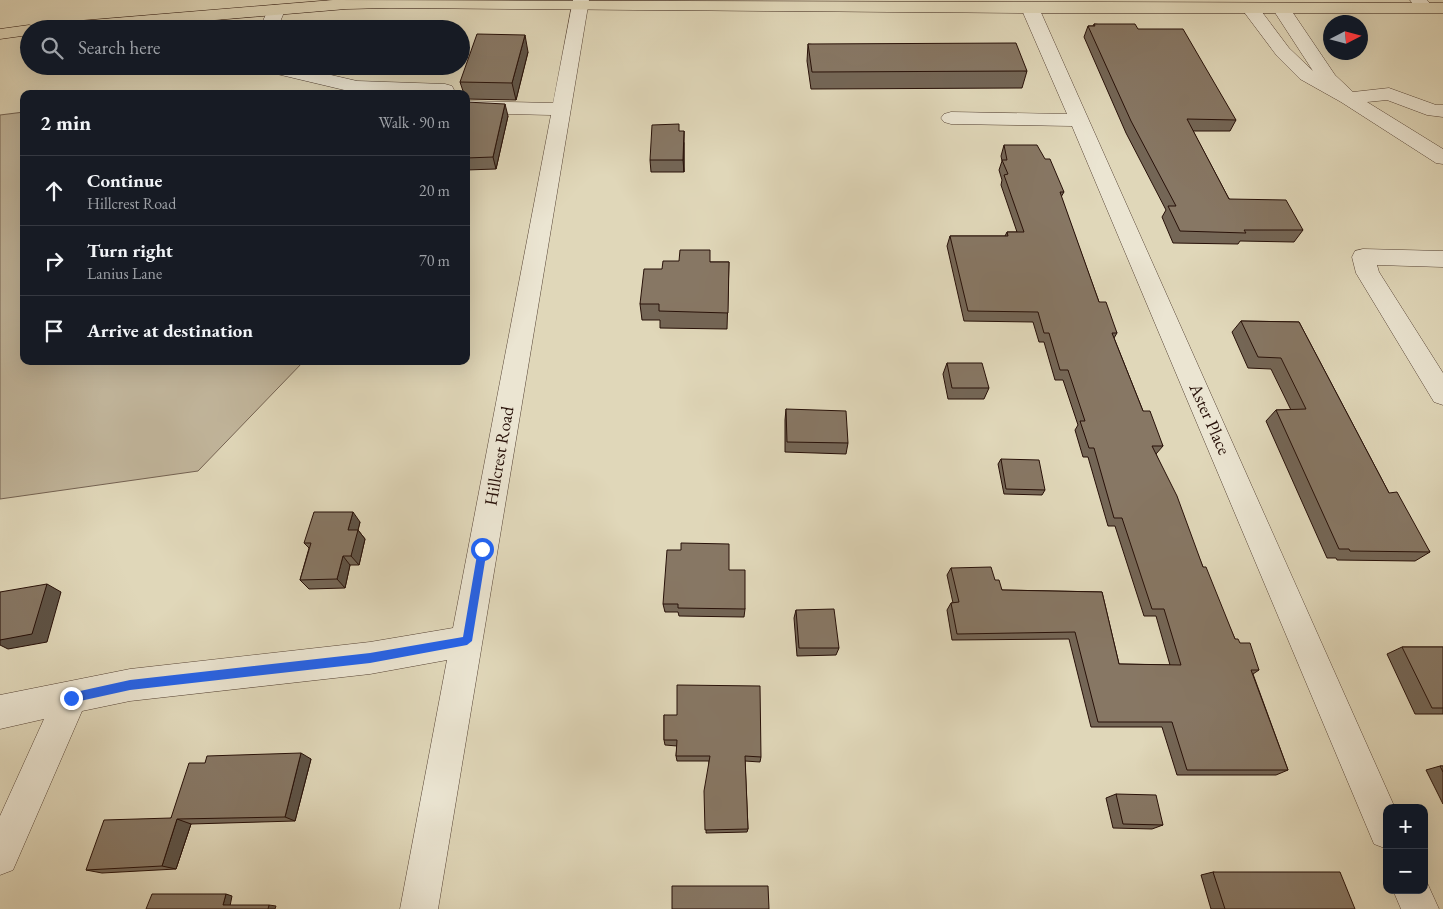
<!DOCTYPE html>
<meta charset="utf-8">
<style>
body{margin:0;font-family:"EB Garamond",serif;background:#242831;color:#f1f3f6}
.controls{position:absolute;right:15px;bottom:15px;display:grid;overflow:hidden;border-radius:10px;box-shadow:0 5px 20px #0002}
.controls button{width:45px;height:45px;display:grid;place-items:center;padding:0;border:0;border-bottom:1px solid #363941;background:#171b24;color:#f1f3f6;font:25px sans-serif}
.compass{position:absolute;left:1323px;top:15px;width:45px;height:45px;border-radius:50%;background:#171b24;box-shadow:0 5px 20px #0002;rotate:84deg}
.stop{position:absolute;width:15px;height:15px;margin:-11px;border:4px solid #2563eb;border-radius:50%;background:#fff}
.stop.end{background:#2563eb;border-color:#fff;box-shadow:0 1px 5px #0008}
.list{margin:0;padding:0;list-style:none}
h2{display:flex;justify-content:space-between;align-items:center;height:65px;margin:0;padding:0 20px;font-size:21px}
h2 small{font-size:16px;font-weight:400;color:#9ea1a6}
.list li{display:grid;grid-template-columns:32px 1fr auto;gap:15px;align-items:center;box-sizing:border-box;height:70px;padding:0 20px;border-top:1px solid #363941}
.list b{display:block;font-size:19px;white-space:nowrap}
.list p{margin:0;font-size:16px;white-space:nowrap;color:#9ea1a6}
.list em{font-size:16px;font-style:normal;color:#9ea1a6}
.icon{flex:none;width:28px;height:28px;fill:none;stroke:currentColor;stroke-width:2;stroke-linecap:round;stroke-linejoin:round}
.map{position:relative;flex:none;width:1443px;height:909px;overflow:hidden}
.search{position:absolute;background:#171b24;box-shadow:0 5px 20px #0002;left:20px;top:20px;width:450px;height:55px;display:flex;align-items:center;gap:12px;box-sizing:border-box;padding:0 18px;border-radius:28px;color:#9ea1a6;font-size:19px}
.panel{position:absolute;background:#171b24;box-shadow:0 5px 20px #0002;left:20px;top:90px;width:450px;height:275px;border-radius:10px}
.map>svg:first-child{display:block}
</style>
<div class="map">
<svg width="1443" height="909" viewBox="0 0 1443 909">
<rect width="100%" height="100%" fill="#e0d7b9"/>
<filter id="stains"><feTurbulence type="fractalNoise" baseFrequency=".004" numOctaves="4"/><feColorMatrix values="0 0 0 0 .2 0 0 0 0 .09 0 0 0 0 .02 0 0 0 .5 -.17"/></filter>
<radialGradient id="worn" r=".72"><stop offset=".6" stop-color="#630" stop-opacity="0"/><stop offset="1" stop-color="#630" stop-opacity=".3"/></radialGradient>
<path fill="#c1b59b" stroke="#746252" d="M24 112V361H304L198 471 0 499V115Z"/>
<g fill="none" stroke-linecap="round" stroke-linejoin="round">
<g stroke="#554234" stroke-width="1">
<path id="minor" d="M573 0H589L438 909H400L447 660 370 674 130 701 82 711 13 870 0 875V816L44 719 0 729V695L130 669 370 642 453 628 551 115 466 113V101L553 103Z
M1410 0H1427L1434 8 1431 12C1420 14 1416 9 1410 0Z
M1030 3 1036 4 1039 8 1395 808H1387V849L1374 844 1072 126 951 124 944 122 941 118 944 114 951 112 1067 114 1021 8 1024 4Z
M1250 3 1256 4 1289 48 1313 71 1272 8 1275 4H1287L1335 75 1353 92 1389 88 1436 105H1443V117L1427 115 1387 100 1367 102 1443 149V164L1436 163 1341 102 1300 79 1277 56 1241 8 1244 4Z
M276 5 282 6 285 10 277 29H259L270 6Z
M258 66H292L357 81 445 84 452 86 456 94 357 93 260 70Z
M1363 249 1443 251V267L1377 265 1379 272 1443 373V405L1434 402 1356 273 1352 257 1355 251Z
M1424 876 1439 909H1401L1393 890H1424Z"/>
</g>
<g stroke="#271008" stroke-width="1">
<path id="major" d="M333 0 1443 3V13H1030L389 8 346 9 109 29H29V35L0 39V29L29 25 36 27 43 24Z"/>
</g>
<use href="#minor" fill="#ebe5d2" fill-rule="evenodd"/>
<use href="#major" fill="#e0d7b9" fill-rule="evenodd"/>
</g>
<path fill="#746656" stroke="#271008" d="M1094 24 1138 29 1236 120 1230 131H1193L1229 199 1303 230 1294 242 1240 241 1238 244 1173 243 1162 217 1166 210 1126 133 1084 37 1088 26H1093Z
M808 44 1027 71 1022 88 811 89 807 61Z
M528 52 516 100 466 99V94H464L460 82Z
M466 102 508 116 496 169 466 170Z
M680 131 684 143V172H651L650 160Z
M1004 145 1064 192 1061 197 1099 302 1117 333 1114 338 1143 411 1163 446 1156 454 1203 567 1235 639 1240 643 1259 670 1253 674 1288 770 1276 775H1177L1162 727H1091L1069 639 952 640 947 610 951 603H953L947 575 951 568 995 580 1002 590 1102 592 1119 664 1170 665 1156 616H1144L1115 526H1108L1088 457H1083L1075 430 1078 425 1063 380H1055L1044 342H1039L1033 322 964 321 947 246 950 236H1005L1007 232H1017L1001 185 1002 180 999 170 1002 161 1001 156Z
M710 262H729L727 329 660 328V320H642L640 304 662 269Z
M1241 321 1299 322 1389 493 1430 552 1415 561 1337 560 1336 558H1327L1266 421 1276 410H1291L1271 369 1248 368 1232 332Z
M947 363 989 388 984 399H948L943 374Z
M786 409 848 443 846 454 785 452V420Z
M1001 459 1045 490 1042 495 1004 494 998 464Z
M360 522 358 530 365 539 359 565H350L345 588 309 589 300 580 309 548 304 543Z
M729 570 745 609 744 617 679 616 678 612H665L663 604Z
M796 610 839 648 836 655 797 656 794 618Z
M1402 647H1443V714H1415L1387 654Z
M664 715 761 757 760 762 745 761 748 829 747 832 706 833 709 761H677L676 756 677 746 665 745 664 740Z
M311 759 295 821 191 824 176 869 102 873 86 870 171 818 205 763Z
M1440 766H1443V804L1426 770Z
M1116 794 1163 825 1152 829 1113 828 1106 798Z
M1213 872 1355 909H1211L1201 875Z"/>
<path fill="#5e5346" stroke="#271008" d="M525 35 528 52 516 100 512 83Z
M505 104 508 116 496 169 493 157Z
M684 131V172L683 160Z
M353 512 360 522 358 530 365 539 359 565 351 556 348 530Z
M343 556 350 565 345 588 337 579Z
M47 584 61 592 47 642 8 649 0 645V640Z
M301 753 311 759 295 821 285 817Z
M177 819 191 824 176 869 162 866Z
M226 894 232 896 230 906 223 905Z
M269 905 276 906 275 909H268Z"/>
<path fill="#877764" stroke="#271008" d="M1094 24H1135L1138 29H1183L1236 120 1187 119 1229 199 1286 200 1303 230H1244L1246 233 1180 231 1168 206H1176L1131 121 1088 26H1095Z
M477 34 525 35 512 83 460 82Z
M1016 43 1027 71 812 72 808 44Z
M466 102 505 104 493 157 466 158Z
M679 124V131H684L683 160H650L652 125Z
M1004 145H1037L1045 159H1050L1064 192H1060L1099 302H1106L1117 333H1112L1143 411H1150L1163 446H1152L1177 496 1203 567H1206L1235 639H1238L1240 643H1250L1259 670H1251L1288 770H1187L1172 722H1098L1075 632 957 634 951 603 959 602 951 568 991 567 995 580H999L1002 590 1102 592 1119 664 1181 665 1164 609H1152L1122 518H1114L1094 448H1089L1080 421H1085L1068 370H1060L1049 333H1044L1038 312 968 311 950 236H1008L1007 232H1024L1004 175 1008 174 1002 160H1007Z
M680 250H710V262H729L728 313 659 311V304H640L644 269H662L663 261H679Z
M1241 321 1299 322 1389 493 1397 492 1430 552 1350 551 1349 549H1339L1276 410 1306 409 1281 358 1258 357Z
M947 363H982L989 388H952Z
M786 409 846 411 848 443 787 442Z
M1001 459 1039 460 1045 490 1006 489Z
M314 512H353L348 530H358L351 556H343L337 579 300 580 311 543H304Z
M681 543 729 544V570H745V609L678 608V604H663L667 550H681Z
M47 584 32 634 0 640V592Z
M834 609 839 648H799L796 610Z
M1402 647H1443V708H1432Z
M677 685 760 686 761 757 745 756 748 829 705 830 704 791 710 756H676L677 740H664V715H677Z
M301 753 285 817 177 819 162 866 86 870 104 820 171 818 189 763H205L207 756Z
M1440 766H1443V772Z
M1116 794 1156 795 1163 825 1123 824Z
M1213 872H1340L1355 909H1225Z
M672 886H768L769 909H672Z
M152 894H226L223 905H269L268 909H146Z"/>
<path fill="#2563eb" d="M482 545 487 549 472 641 467 645 370 663 130 690 71 703 66 698 71 693 130 680 370 653 463 637 478 549Z"/>
<g text-anchor="middle" stroke-width="4.5" stroke-linejoin="round" paint-order="stroke">
<g font-size="18" fill="#271008" stroke="#ebe5d2">
<text transform="translate(1210 419) rotate(66)" y="6">Aster Place</text>
<text transform="translate(499 456) rotate(-80)" y="6">Hillcrest Road</text>
</g>
</g>
<rect width="100%" height="100%" filter="url(#stains)"/>
<rect width="100%" height="100%" fill="url(#worn)"/>
</svg>
<div class="controls">
<button>+</button>
<button>−</button>
</div>
<svg class="compass" viewBox="-18 -18 36 36"><path d="M0-13l5 13h-10z" fill="#e53935"/><path d="M0 13l5-13h-10z" fill="#9ea1a6"/></svg>
<div class="stop" style="left:482px;top:549px"></div>
<div class="stop end" style="left:71px;top:698px"></div>
<div class="search"><svg class="icon" aria-label="search" viewBox="0 0 24 24"><circle cx="10" cy="10" r="6"/><path d="M15 15l6 6"/></svg>Search here</div>
<section class="panel">
<h2>2 min<small>Walk · 90 m</small></h2>
<ul class="list">
<li><svg class="icon" aria-label="ahead" viewBox="0 0 24 24"><path d="M12 20V5M6 11l6-6 6 6"/></svg><div><b>Continue</b><p>Hillcrest Road</p></div><em>20 m</em></li>
<li><svg class="icon" aria-label="right" viewBox="0 0 24 24"><path d="M7 20v-9h11M14 6l5 5-5 5"/></svg><div><b>Turn right</b><p>Lanius Lane</p></div><em>70 m</em></li>
<li><svg class="icon" aria-label="arrive" viewBox="0 0 24 24"><path d="M6 21V4h12l-3 4 3 4H6"/></svg><div><b>Arrive at destination</b></div></li>
</ul>
</section>
</div>
